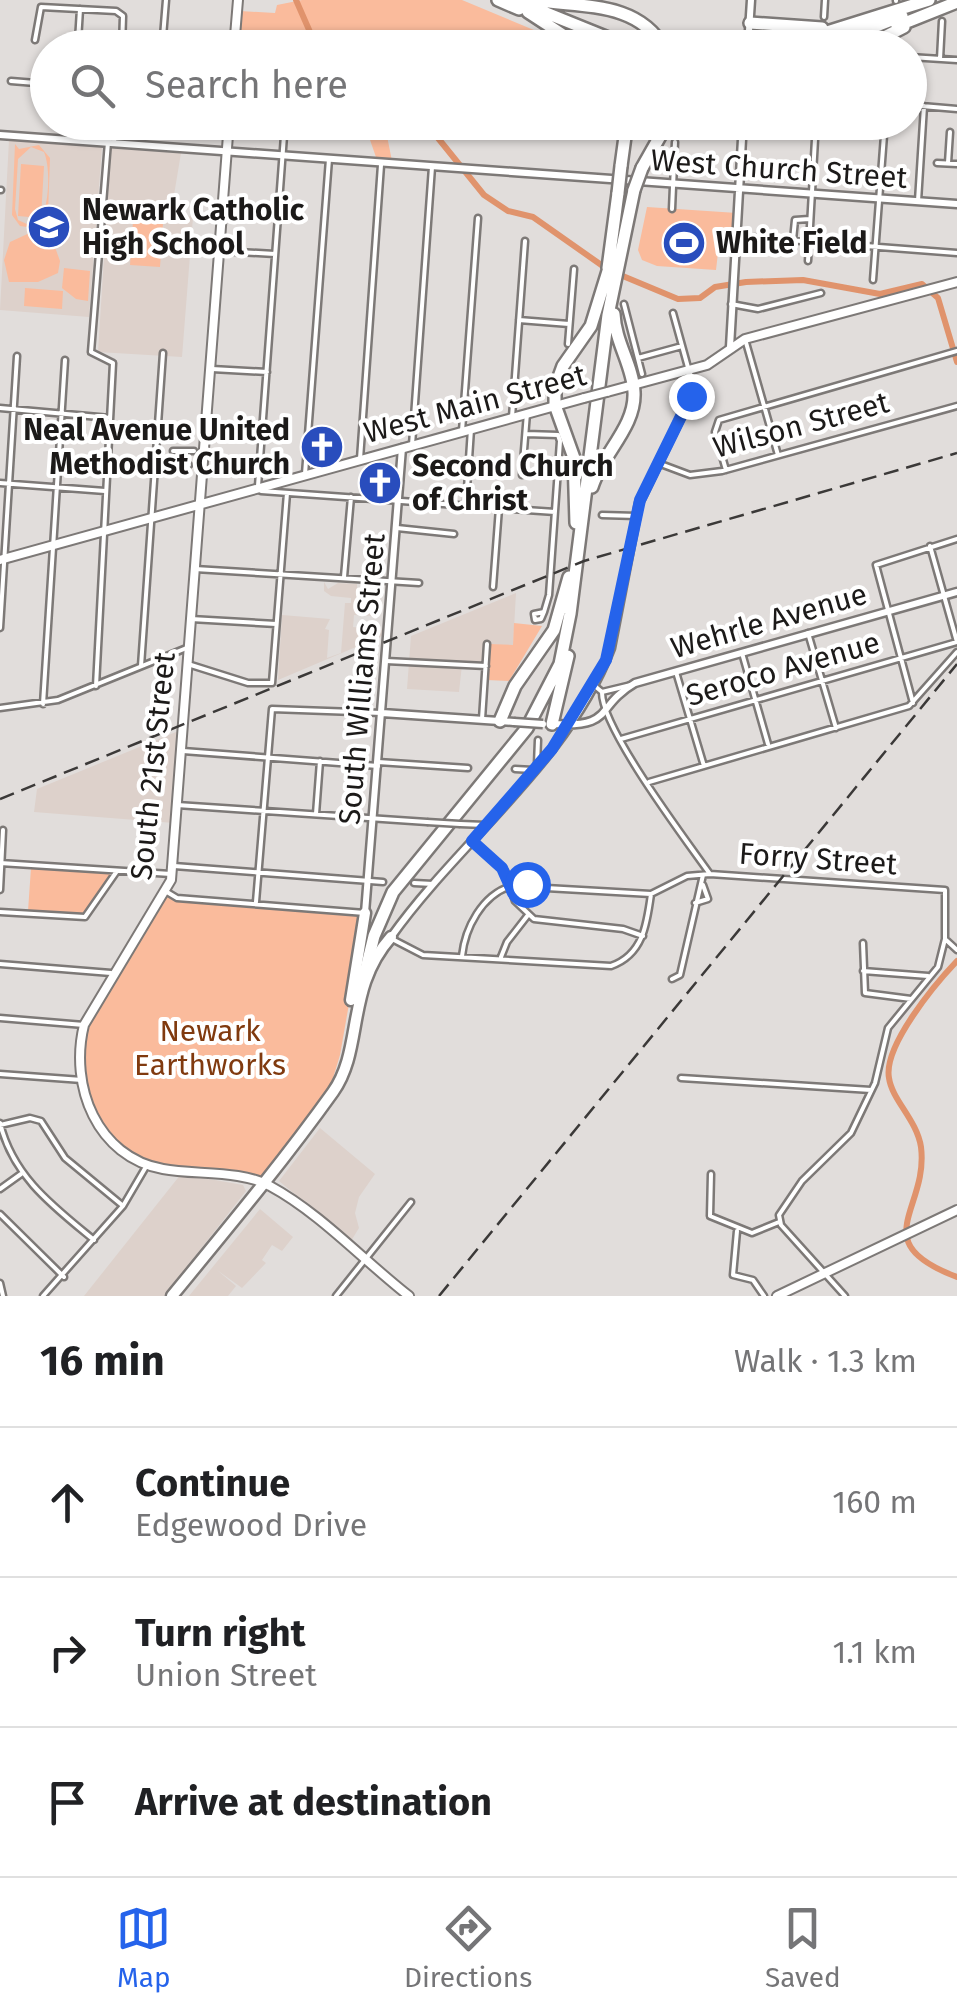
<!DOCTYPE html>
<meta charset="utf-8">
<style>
body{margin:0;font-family:"Fira Sans",sans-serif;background:#f2f2f2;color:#202124}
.stop{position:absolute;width:30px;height:30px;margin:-22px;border:8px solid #2563eb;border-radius:50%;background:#fff}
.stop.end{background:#2563eb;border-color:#fff;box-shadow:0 2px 10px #0008}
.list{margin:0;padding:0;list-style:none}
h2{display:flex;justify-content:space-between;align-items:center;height:130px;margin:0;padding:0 40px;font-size:42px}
h2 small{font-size:32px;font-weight:400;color:#757577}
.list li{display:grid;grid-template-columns:65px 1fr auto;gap:30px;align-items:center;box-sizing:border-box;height:150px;padding:0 40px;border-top:2px solid #e0e0e0}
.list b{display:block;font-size:38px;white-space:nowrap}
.list p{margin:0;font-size:32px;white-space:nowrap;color:#757577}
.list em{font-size:32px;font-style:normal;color:#757577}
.icon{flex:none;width:55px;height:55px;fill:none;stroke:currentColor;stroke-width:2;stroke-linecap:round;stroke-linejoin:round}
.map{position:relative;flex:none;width:957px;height:1296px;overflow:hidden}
.search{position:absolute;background:#fff;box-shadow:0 2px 8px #0004;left:30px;right:30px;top:30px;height:110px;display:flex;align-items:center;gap:25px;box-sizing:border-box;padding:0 35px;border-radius:55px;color:#757577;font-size:38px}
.sheet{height:580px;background:#fff}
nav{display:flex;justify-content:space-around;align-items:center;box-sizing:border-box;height:140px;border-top:2px solid #e0e0e0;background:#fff;font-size:28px;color:#757577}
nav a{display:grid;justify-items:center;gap:5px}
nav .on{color:#2563eb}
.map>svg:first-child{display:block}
</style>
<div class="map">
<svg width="957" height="1296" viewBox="0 0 957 1296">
<rect width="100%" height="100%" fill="#e1dddb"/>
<path fill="#ddd1cb" d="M9 140 102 147 89 317 0 310Z
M111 148 181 153 171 213 193 217 182 357 98 352Z
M324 582 328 589 338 583 357 584V595L381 596 380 610 373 609V616L354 615 353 627 382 630V636L278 680 282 615 330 619 325 629 329 630 327 658 341 653 345 603H351V598L331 596 324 591Z
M516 593 513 646 488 644 486 666 462 665 459 692 407 689 411 636Z
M176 732H181L174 823 34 812 37 789Z
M320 1128 375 1174 359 1197 355 1213 359 1228 351 1241 279 1181Z
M181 1174 243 1185 246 1191 164 1296H84Z
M260 1209 293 1237 282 1251 272 1245 262 1260 266 1263 242 1288 217 1270 236 1286 228 1296H189Z"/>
<path fill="#fabb9c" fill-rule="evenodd" d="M302 0H462L553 38 559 47 251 48 238 41 240 11 275 13 277 5Z
M352 123H432L438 129 416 137 387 136 392 161 377 160 369 137Z
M15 144 19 149 39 145 50 158 48 214 34 228 20 226 12 215ZM31 147 44 152C51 169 49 206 40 221L29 225 18 220 15 209 18 159Z
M21 164 44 166 41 218 18 216Z
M647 207 737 213 735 236 718 253 716 270 657 266 642 260 638 250Z
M133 221 163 223 160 267 130 265Z
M47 225 60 261 58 273 38 282H9L4 260 10 242Z
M64 268 90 271 88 301 76 299 62 288Z
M25 288 63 291 62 309 24 306Z
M514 623 542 626 509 681 487 680 490 644 513 645Z
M31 868 111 873 85 915 28 911Z
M166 891 177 898 365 913 340 1055 327 1098 264 1182 147 1165 109 1140 83 1089 84 1025Z"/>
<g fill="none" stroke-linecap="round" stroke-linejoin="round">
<path stroke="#e0936c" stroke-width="6" d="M296 0 317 48
M425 122 484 195 508 211 533 217 607 269
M618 274 678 299 700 298 715 287 746 282 803 280 880 294 922 284 938 298 957 362
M957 961C936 983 883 1046 889 1078 892 1100 917 1120 921 1147 929 1210 864 1242 957 1277"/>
<g stroke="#7d7977" stroke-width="9">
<path id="minor" d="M896 1V0
M824 17 825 0
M125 35 235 43
M163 37 166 0
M35 40 41 7 116 11 123 16 122 48
M78 41 80 9
M910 57 957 60
M940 59 942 21
M11 81 48 84
M910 105 957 109
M114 143 115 122
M937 163 957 164
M948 163 950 132
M0 190H1
M918 201 924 106
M672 209 675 142
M737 236 957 253
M793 240 795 220 809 219
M220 251 275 254
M808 261 816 122
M873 280 885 122
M624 304 642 374
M731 304 758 309 821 293
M673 313 689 371
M519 320 569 324
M745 339 778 455
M568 344 574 269
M638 358 682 346
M212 369 267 372
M0 408 110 418
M512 417 525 241
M462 431 478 218
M526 434 558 435 560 441 549 595 544 612 534 614 535 620 541 619 544 612
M412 445 432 167
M173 451H194
M360 459 381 165
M658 463 690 475 722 471 957 406
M172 464 189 465
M726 470 715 432 719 420 957 351
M305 474 329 159
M522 475 527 413
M0 483 105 491
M258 486 285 122
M261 491 555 512
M466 504 471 429
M602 515 637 516
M397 528 454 534
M930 546 957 642
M195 569 419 583
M344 577 351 497
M493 587 499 508
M191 619 276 624
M0 628 17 356
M808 633 836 728
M742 653 768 744
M386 661 486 666
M191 665 248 683H272L287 493
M141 666 163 353
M676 672 704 766
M96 686 113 363 91 352 108 142
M596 687 602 692C601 728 686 840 710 874L945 890V939L938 967 888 1028 875 1083 851 1133 802 1181 779 1215 781 1225 845 1296
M602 692 631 685
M913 703 876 565 957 539
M43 704 65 360
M0 708 58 700 189 647
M482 719 487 644
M621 739 957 642
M183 751 378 766
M378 762 468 768
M537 764 538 740
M515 769 533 770
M649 782 909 706 957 652
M177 805 427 822
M316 814 320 761
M460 824 485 825
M471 841 505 871 515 901 534 919 623 929 643 936
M0 863 171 874
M174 866 383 882
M414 883 433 884
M0 890 3 830
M167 892 177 898 365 913
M256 902 272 709 382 713
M695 903 708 899 703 885
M0 912 85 917 117 871
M945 939 957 950
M394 940 423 955 611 966C643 955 647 924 651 894
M863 943 865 993 911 999
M462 956C465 928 482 895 511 886L651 894 687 876 710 874
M501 957 507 942 528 915
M0 964 111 973
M863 971 928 976
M672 979 680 975 703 875
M0 1018 84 1025
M0 1074 82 1080
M681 1078 871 1090
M0 1123C13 1177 54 1207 94 1240
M0 1125 30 1118 41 1121 65 1158 122 1205
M711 1174 710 1216 752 1233 779 1222
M0 1189 21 1174
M0 1214 64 1277
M737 1231 733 1275 753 1280 764 1296
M0 1283 3 1296
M43 1296 123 1206 147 1165
M336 1296 411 1202"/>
</g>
<g stroke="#7d7977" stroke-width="11">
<path id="tertiary" d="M748 46 751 0
M0 135 957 204
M730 347 743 122
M382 713 514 722
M553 724C615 728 594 707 635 683L957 592
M365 913 402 448
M391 937C460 840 568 762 611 648L639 503 691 396 689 371"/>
</g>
<g stroke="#7d7977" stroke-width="12">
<path id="secondary" d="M234 48 238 0
M229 122 171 880 84 1025C69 1086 97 1157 163 1169 195 1175 242 1170 270 1186 320 1213 364 1261 409 1296
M607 392 707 365 745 339 957 282
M0 560 584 398
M777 1296 957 1210"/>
</g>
<g stroke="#7d7977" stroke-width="15">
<path id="trunk" d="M351 1000 365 913
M172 1296C227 1229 283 1162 333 1092 364 1048 345 989 391 937"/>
</g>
<g stroke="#7d7977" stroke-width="16">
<path id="motorway" d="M498 0 519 9
M514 0 633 48
M534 0C581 8 637 0 664 48
M528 12 583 48
M750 23 822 28
M897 26 957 2
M760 44 827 32 929 0
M700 48 736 45
M821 48 902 16
M863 48 904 27
M621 166 627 122
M642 168 668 122
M608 268 618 193
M592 487C602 454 636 427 634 392 633 366 615 342 614 314
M576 523 574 458 555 405V388L563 366 591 326 608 271
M500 721 515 686 554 630 569 577
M552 724 568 656
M362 985 374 936 393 892 527 728 560 664 570 614 608 315 634 190"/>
</g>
<use href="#minor" stroke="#fff" stroke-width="4"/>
<use href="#tertiary" stroke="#fff" stroke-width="6"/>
<use href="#secondary" stroke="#fff" stroke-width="8"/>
<use href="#trunk" stroke="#fff" stroke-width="10"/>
<use href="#motorway" stroke="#fff" stroke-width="11"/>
<path stroke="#3b3938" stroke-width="2.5" stroke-dasharray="15 8" stroke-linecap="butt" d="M0 799 584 561 957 453
M439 1296 957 664"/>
<g stroke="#7d7977" stroke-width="9" stroke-linecap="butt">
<path id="minor-bridge" d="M427 822 460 824"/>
</g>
<g stroke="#7d7977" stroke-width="11" stroke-linecap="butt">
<path id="tertiary-bridge" d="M514 722 543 724"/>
</g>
<g stroke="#7d7977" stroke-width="12" stroke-linecap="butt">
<path id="secondary-bridge" d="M584 398 607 392"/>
</g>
<g stroke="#7d7977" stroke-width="16" stroke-linecap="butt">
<path id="motorway-bridge" d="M736 45 760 44
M634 190 642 168
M618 193 621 166"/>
</g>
<use href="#minor-bridge" stroke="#fff" stroke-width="4"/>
<use href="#tertiary-bridge" stroke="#fff" stroke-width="6"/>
<use href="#secondary-bridge" stroke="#fff" stroke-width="8"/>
<use href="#motorway-bridge" stroke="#fff" stroke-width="11"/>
</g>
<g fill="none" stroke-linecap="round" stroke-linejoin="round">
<path stroke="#2563eb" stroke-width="12" d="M527 884 510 886 502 868 472 841 552 749 606 660 640 500 691 396"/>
</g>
<defs>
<g id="school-disc" transform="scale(2.25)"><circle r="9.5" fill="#294dbd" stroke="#fff"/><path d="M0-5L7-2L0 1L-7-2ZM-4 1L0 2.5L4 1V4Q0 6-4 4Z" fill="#fff"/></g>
<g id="stadium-disc" transform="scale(2.25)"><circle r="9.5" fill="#294dbd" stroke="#fff"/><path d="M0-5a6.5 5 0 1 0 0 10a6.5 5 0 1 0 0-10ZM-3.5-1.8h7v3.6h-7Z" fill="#fff"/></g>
<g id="church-disc" transform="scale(2.25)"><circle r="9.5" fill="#294dbd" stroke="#fff"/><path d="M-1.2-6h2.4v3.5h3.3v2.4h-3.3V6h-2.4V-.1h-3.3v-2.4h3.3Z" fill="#fff"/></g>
</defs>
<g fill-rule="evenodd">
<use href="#school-disc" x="49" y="227"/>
<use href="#stadium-disc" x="684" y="243"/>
<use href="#church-disc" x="322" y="447"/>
<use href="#church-disc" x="380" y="483"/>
</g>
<g text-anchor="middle" stroke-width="8" stroke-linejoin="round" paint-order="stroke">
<g font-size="30" fill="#1c1a19" stroke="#fff">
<text transform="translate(779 169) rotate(4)" y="10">West Church Street</text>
<text transform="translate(475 404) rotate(-15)" y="10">West Main Street</text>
<text transform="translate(801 425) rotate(-15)" y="10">Wilson Street</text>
<text transform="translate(769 621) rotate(-16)" y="10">Wehrle Avenue</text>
<text transform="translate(783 669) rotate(-16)" y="10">Seroco Avenue</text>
<text transform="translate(362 679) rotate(-85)" y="10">South Williams Street</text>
<text transform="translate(153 766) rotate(-84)" y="10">South 21st Street</text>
<text transform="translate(818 859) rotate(4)" y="10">Forry Street</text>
</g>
<g font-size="30" font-weight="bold" fill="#1c1a19" stroke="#fff" text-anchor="start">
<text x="82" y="220">Newark Catholic<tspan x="82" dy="34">High School</tspan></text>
<text x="716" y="253">White Field</text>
<text x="290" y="440" text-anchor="end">Neal Avenue United<tspan x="290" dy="34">Methodist Church</tspan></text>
<text x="412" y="476">Second Church<tspan x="412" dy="34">of Christ</tspan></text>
</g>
<g font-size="30" fill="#803a0f" stroke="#fff">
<text x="210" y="1041">Newark<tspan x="210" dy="34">Earthworks</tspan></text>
</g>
</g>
</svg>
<div class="stop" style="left:527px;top:884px"></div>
<div class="stop end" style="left:691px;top:396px"></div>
<div class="search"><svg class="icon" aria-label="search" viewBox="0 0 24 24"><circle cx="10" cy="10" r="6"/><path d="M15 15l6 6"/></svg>Search here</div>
</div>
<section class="sheet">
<h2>16 min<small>Walk · 1.3 km</small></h2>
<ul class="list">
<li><svg class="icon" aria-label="ahead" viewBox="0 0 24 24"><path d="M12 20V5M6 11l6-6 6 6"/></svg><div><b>Continue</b><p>Edgewood Drive</p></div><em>160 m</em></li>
<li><svg class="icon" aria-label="right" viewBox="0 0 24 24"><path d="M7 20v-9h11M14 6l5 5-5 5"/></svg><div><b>Turn right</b><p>Union Street</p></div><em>1.1 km</em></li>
<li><svg class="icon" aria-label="arrive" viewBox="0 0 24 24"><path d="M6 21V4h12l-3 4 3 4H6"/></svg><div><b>Arrive at destination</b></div></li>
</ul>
</section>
<nav>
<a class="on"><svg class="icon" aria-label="map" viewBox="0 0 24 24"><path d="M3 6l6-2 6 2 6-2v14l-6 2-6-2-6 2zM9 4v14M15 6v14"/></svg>Map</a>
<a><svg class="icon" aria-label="directions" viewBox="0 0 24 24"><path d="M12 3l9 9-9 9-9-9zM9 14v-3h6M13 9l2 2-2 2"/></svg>Directions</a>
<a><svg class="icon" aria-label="saved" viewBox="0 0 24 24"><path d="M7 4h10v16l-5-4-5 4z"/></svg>Saved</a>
</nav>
